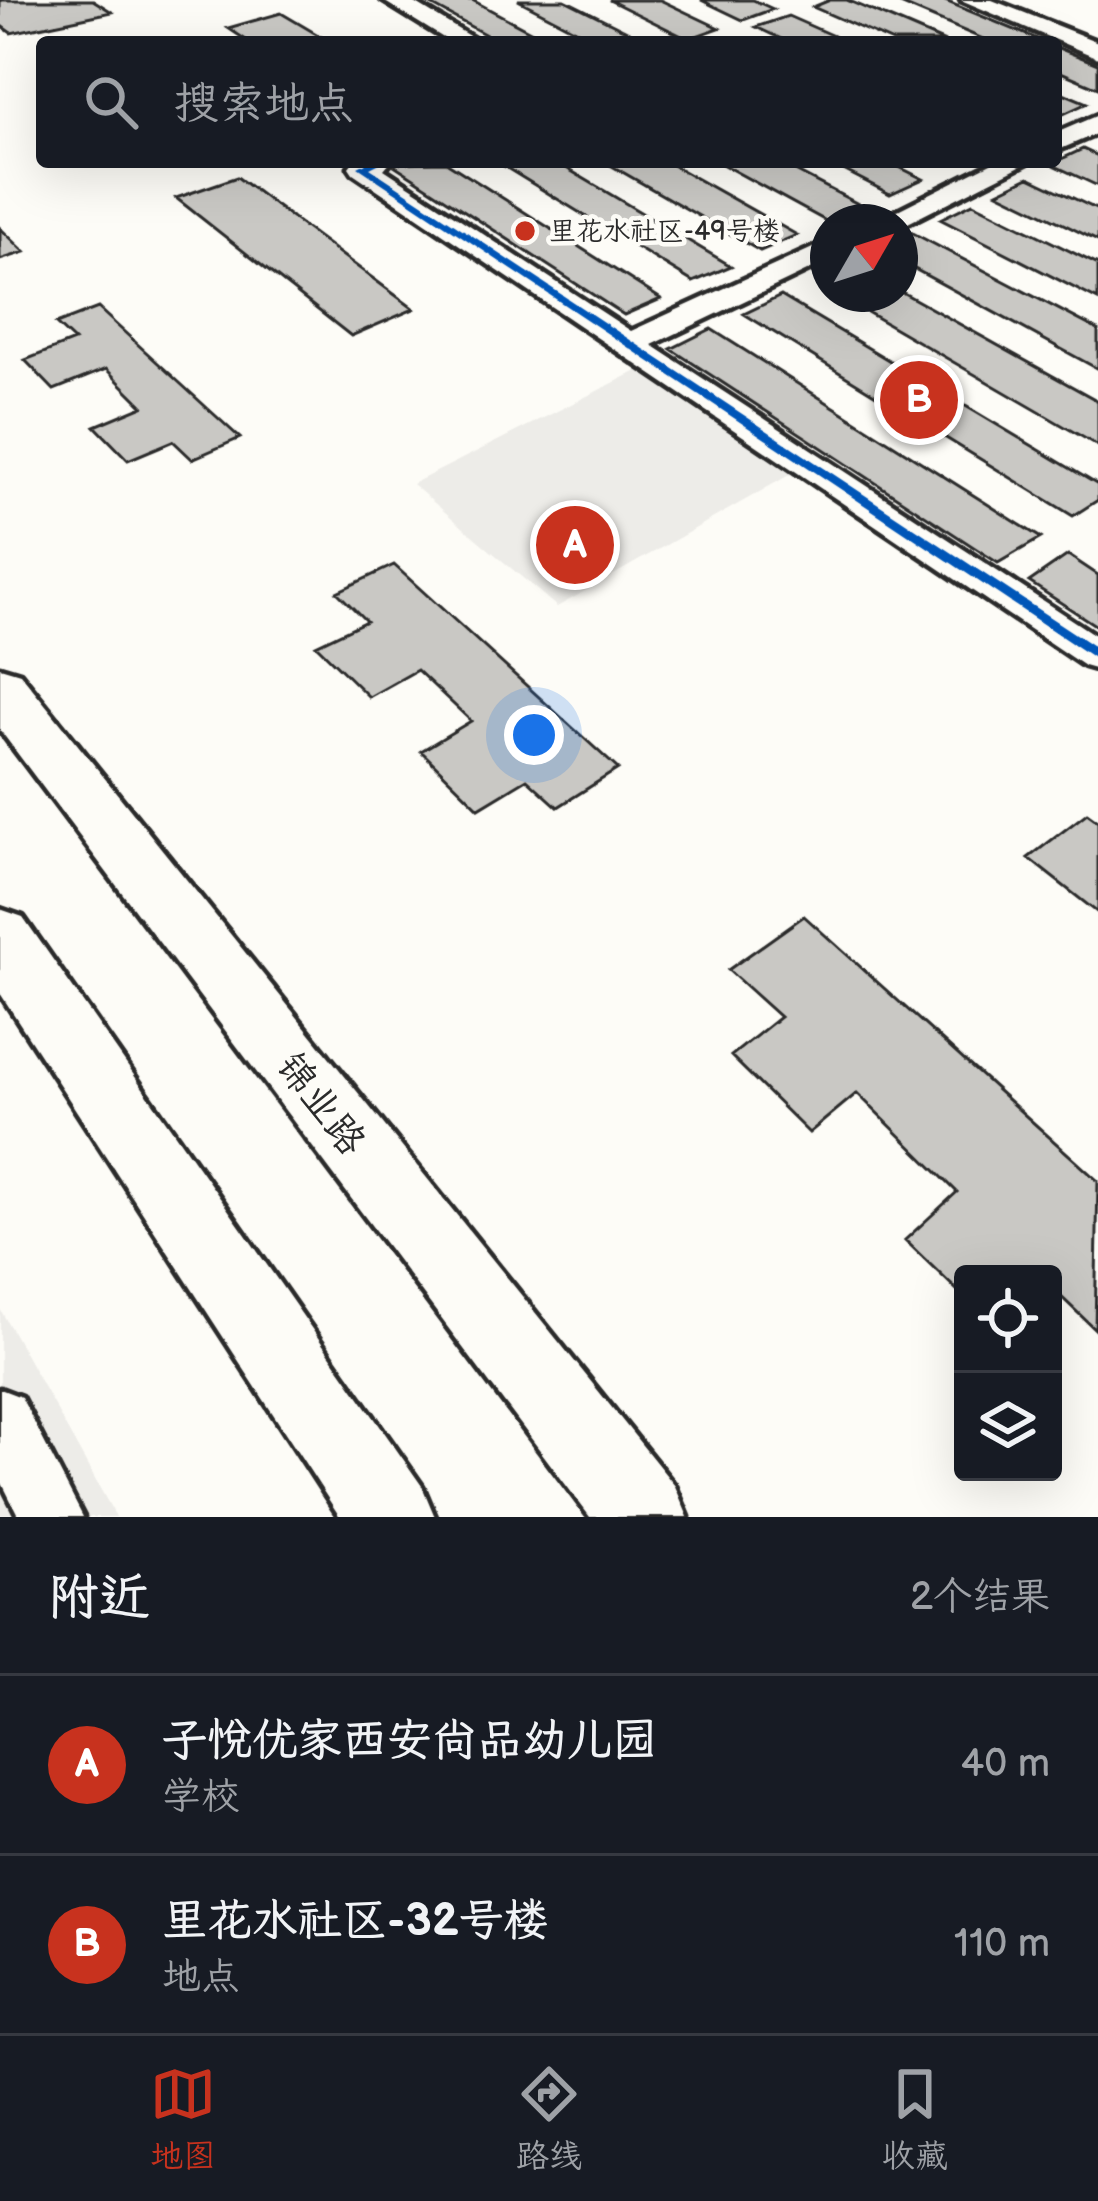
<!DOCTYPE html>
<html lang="zh">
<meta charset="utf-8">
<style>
body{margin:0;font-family:"Balsamiq Sans","LXGW WenKai TC",sans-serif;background:#20242c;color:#f1f3f6}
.controls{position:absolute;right:36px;bottom:36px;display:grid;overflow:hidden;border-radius:12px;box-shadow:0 12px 48px #0002}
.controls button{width:108px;height:108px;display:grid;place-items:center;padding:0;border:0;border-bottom:3px solid #363941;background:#171b24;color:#f1f3f6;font:60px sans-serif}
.compass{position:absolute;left:810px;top:204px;width:108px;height:108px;border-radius:50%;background:#171b24;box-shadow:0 12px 48px #0002;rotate:51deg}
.you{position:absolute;left:534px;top:735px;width:42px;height:42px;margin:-30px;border:9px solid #fff;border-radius:50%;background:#1a73e8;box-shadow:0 0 0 18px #1a73e833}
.badge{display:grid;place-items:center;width:78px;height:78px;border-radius:50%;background:#c8321e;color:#fff;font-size:39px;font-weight:700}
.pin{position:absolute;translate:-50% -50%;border:6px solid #fff;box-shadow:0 3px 12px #0006}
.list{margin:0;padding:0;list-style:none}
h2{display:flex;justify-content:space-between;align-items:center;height:156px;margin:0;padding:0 48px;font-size:51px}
h2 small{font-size:39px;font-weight:400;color:#9ea1a6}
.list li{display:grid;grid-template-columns:78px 1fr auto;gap:36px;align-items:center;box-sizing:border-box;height:180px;padding:0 48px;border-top:3px solid #363941}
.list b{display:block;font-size:45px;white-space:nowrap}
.list p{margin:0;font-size:39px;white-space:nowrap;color:#9ea1a6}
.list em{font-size:39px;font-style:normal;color:#9ea1a6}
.icon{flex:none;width:66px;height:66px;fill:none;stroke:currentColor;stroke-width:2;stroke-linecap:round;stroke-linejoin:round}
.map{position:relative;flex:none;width:1098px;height:1517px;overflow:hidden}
.search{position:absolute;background:#171b24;box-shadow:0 12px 48px #0002;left:36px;right:36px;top:36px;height:132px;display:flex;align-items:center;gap:30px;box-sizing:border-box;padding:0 42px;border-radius:12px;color:#9ea1a6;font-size:45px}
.sheet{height:516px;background:#171b24}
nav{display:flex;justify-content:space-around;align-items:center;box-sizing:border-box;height:168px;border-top:3px solid #363941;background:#171b24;font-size:33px;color:#9ea1a6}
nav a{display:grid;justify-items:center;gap:6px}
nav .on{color:#c8321e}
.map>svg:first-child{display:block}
</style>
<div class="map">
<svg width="1098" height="1517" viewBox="0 0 1098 1517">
<rect width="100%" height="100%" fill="#fdfcf7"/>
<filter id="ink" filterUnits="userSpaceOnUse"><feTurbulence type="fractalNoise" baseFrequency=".00833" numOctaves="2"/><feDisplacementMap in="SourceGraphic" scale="24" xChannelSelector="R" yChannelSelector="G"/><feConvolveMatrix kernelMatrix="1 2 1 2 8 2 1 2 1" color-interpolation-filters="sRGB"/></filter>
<g filter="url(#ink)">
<path fill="#edece8" d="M639 370 791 474 557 607 412 484Z
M0 1309 116 1517H0Z"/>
<path fill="#c9c8c4" stroke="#2b2b2b" stroke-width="3" d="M0 0H93L112 12 11 33 0 25Z
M422 0H472L551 42H499Z
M518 0H565L649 42H599Z
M609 0H660L719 28 688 39Z
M701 0H753L773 9 743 20Z
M830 0H847L945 42H893L813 7Z
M891 0H943L1044 42H990Z
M281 13 330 42H249L228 28Z
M788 16 847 42H788L756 27Z
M1056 47 1098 64V88L1056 70Z
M1056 90 1087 103 1059 116Z
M1083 149 1098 156V186L1051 164Z
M446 162 661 299 624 315 391 163Z
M497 162H556L731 266 693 282Z
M605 162H667L797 235 760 251Z
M718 162H778L860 205 826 221Z
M828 162H889L923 179 890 194Z
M237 177 414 309 351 336 176 198Z
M1029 177 1098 210V241L998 192Z
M973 203 1098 265V300L940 219Z
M0 228 25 252 0 260Z
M911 232 1098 330V369L900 261V237Z
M900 291 1098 401V446L836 294Z
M781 296 1098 485V500L1073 516 744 314Z
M98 308 240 438 192 459 173 441 128 460 95 426 143 406 106 369 54 390 25 360 74 341 56 324Z
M711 329 1041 538 998 563 671 349Z
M1068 555 1098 575V627L1029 582Z
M394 565 618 769 558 807 527 779 479 808 421 751 471 721 417 670 369 697 316 645 366 621 337 592Z
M1087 813 1098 821V913L1028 858Z
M804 916 1098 1181 1095 1329 1053 1289V1274H963V1296L905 1240 957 1192 857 1093 809 1133 731 1056 780 1017 728 970Z"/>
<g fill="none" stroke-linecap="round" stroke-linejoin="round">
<g stroke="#2b2b2b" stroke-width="9">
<path id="street" d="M382 0H410L479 42H450Z
M961 0H992L1098 42V58Z
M1098 115V133L1056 151V133Z
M353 162H390L384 169 631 331 828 241V261L652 345 1098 637V670L1084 666 353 173 349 167Z
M993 162H1028L900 227V222H874Z
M0 1389 21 1397 83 1517H19L0 1479Z"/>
</g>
<g stroke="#2b2b2b" stroke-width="9">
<path id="secondary" d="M0 667 20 673 675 1486 688 1517H590L0 730Z
M0 909 23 917 422 1486 435 1517H340L0 993Z"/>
</g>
<use href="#street" fill="#fdfcf7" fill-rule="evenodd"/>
<use href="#secondary" fill="#fdfcf7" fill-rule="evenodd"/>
<g stroke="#fdfcf7" stroke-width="7">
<path id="cycleway" d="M368 162H382L370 168 1098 649V661L358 167Z"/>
</g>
<use href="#cycleway" fill="#0057b8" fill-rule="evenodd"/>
</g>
</g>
<circle fill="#c8321e" stroke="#fdfcf7" stroke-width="4.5" cx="525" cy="231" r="12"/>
<g text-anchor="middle" stroke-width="9" stroke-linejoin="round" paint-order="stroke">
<g font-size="27" fill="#2b2b2b" stroke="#fdfcf7" text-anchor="start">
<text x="549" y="240">里花水社区-49号楼</text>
</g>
<g font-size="39" fill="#2b2b2b" stroke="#fdfcf7">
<text transform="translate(322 1103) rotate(52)" y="14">锦业路</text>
</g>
</g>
</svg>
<div class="controls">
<button><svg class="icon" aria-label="locate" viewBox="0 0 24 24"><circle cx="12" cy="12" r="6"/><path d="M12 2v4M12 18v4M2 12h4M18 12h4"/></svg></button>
<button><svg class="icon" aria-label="layers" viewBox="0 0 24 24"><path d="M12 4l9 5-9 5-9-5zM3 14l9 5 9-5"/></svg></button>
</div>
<svg class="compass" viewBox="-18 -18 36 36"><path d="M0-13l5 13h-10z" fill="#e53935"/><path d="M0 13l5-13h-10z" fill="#9ea1a6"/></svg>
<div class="you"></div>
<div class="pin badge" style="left:575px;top:545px">A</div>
<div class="pin badge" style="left:919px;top:400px">B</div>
<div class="search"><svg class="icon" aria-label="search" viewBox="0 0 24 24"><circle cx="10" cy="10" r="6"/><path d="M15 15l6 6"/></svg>搜索地点</div>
</div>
<section class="sheet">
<h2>附近<small>2个结果</small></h2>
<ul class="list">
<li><span class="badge">A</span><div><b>子悦优家西安尚品幼儿园</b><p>学校</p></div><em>40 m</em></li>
<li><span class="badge">B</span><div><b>里花水社区-32号楼</b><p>地点</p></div><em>110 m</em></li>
</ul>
</section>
<nav>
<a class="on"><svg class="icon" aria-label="map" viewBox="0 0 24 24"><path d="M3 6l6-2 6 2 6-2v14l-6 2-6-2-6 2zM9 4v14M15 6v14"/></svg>地图</a>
<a><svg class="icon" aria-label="directions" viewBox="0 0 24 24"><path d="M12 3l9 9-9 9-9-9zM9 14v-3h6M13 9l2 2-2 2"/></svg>路线</a>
<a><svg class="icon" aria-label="saved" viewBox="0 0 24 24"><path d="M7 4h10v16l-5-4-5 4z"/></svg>收藏</a>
</nav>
